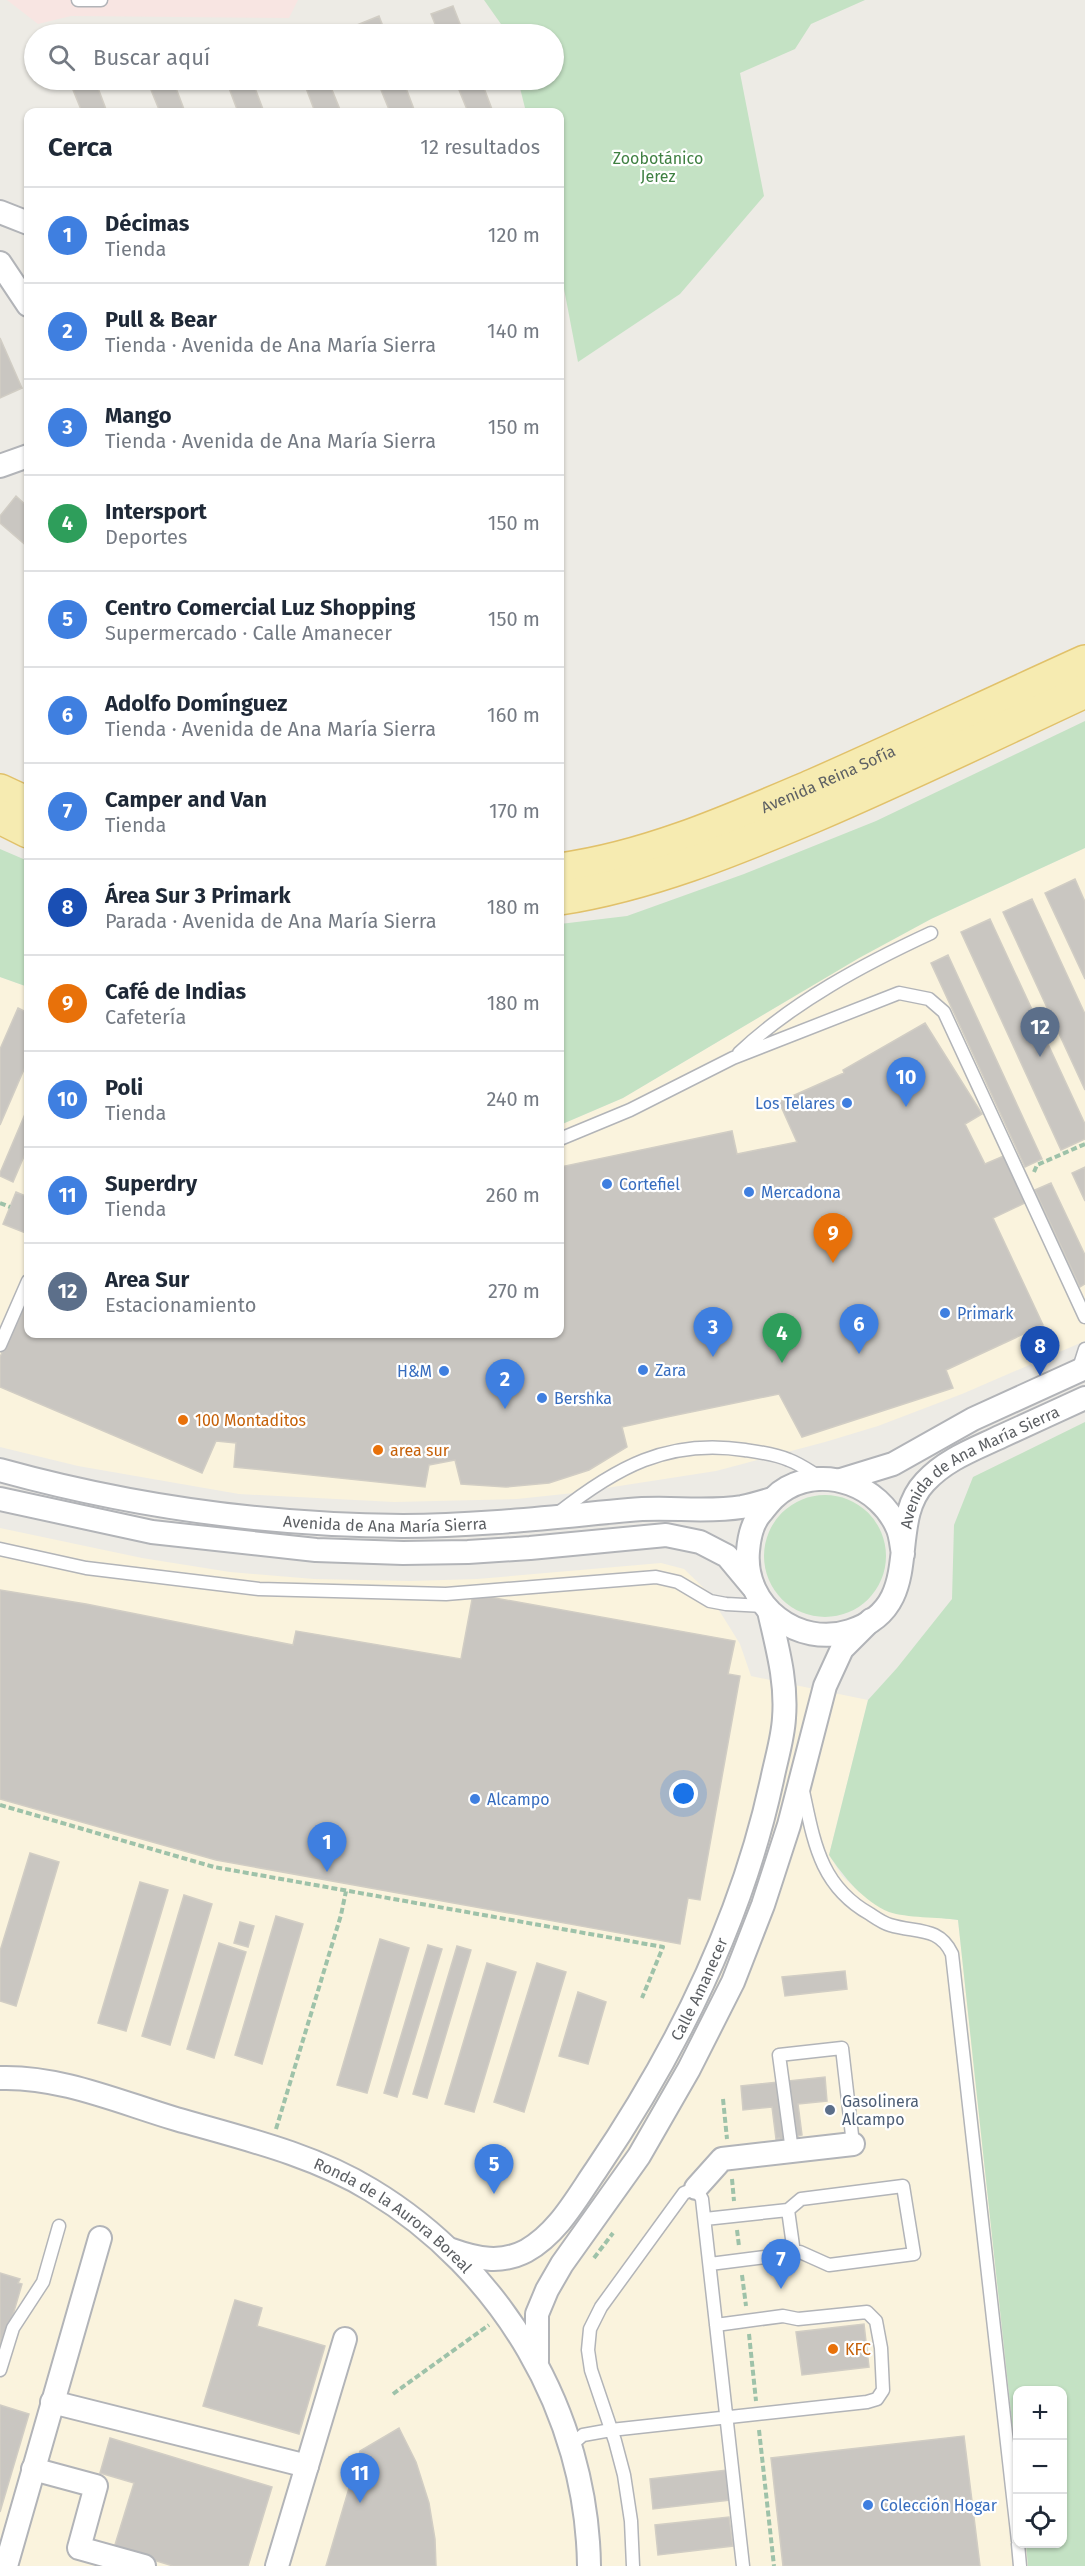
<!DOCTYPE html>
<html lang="es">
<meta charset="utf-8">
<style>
body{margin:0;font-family:"Fira Sans",sans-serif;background:#f2f2f3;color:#1f2937}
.controls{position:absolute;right:18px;bottom:18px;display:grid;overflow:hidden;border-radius:12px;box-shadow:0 2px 4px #0004}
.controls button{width:54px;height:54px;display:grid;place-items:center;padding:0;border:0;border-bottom:2px solid #e0e1e3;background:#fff;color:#1f2937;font:30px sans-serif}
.you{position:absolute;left:684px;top:1794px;width:21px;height:21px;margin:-15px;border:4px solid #fff;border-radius:50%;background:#1a73e8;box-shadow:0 0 0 9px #1a73e833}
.badge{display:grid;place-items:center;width:39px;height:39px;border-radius:50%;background:#d54f42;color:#fff;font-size:20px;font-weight:700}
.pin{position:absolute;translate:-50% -50px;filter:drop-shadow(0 2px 3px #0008)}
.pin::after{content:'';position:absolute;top:32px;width:21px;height:18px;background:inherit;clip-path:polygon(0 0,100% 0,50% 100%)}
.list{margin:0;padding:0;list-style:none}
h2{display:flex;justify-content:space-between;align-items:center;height:78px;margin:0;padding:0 24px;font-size:26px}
h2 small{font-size:20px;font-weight:400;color:#747a83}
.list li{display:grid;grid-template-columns:39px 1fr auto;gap:18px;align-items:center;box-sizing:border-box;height:96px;padding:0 24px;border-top:2px solid #e0e1e3}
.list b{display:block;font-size:22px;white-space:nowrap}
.list p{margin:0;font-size:20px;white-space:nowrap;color:#747a83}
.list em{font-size:20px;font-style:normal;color:#747a83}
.icon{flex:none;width:33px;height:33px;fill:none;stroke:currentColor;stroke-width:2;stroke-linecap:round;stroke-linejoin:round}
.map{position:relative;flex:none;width:1085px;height:2566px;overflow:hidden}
.search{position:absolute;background:#fff;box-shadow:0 2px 4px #0004;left:24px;top:24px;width:540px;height:66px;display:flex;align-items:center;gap:15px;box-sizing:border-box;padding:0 21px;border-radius:33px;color:#747a83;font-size:22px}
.panel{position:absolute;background:#fff;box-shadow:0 2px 4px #0004;left:24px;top:108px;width:540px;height:1230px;border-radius:12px}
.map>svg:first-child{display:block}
</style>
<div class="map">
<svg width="1085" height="2566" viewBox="0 0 1085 2566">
<rect width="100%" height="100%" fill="#edebe5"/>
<path fill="#faf3dd" d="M1085 848V1341L962 1394 878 1426 825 1442 716 1471 574 1493 517 1499 394 1502 239 1494 78 1466 0 1447V977L28 987V1334H560V1125L623 1098 859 958 931 919Z
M0 1528 142 1558 230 1572 314 1579 410 1581 477 1579 661 1563 684 1569 707 1591 740 1644 751 1676 868 1700 829 1855 842 1876 859 1892 889 1912 958 1920 1017 2468 1018 2544H1026L1028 2566H0Z"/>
<path fill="#f8e5e2" d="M7 0H298L289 18 71 16 38 24Z"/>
<path fill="#c4e2c4" d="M484 0H865L811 24 795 49 740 73 764 196 680 294 578 362 560 268V112H526L518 80H554V34H508Z
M1085 721V848L931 919 859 958 623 1098 560 1125V924L627 916 744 874 876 821Z
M0 849 28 861V987L0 977Z
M1085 1422V2566H1028L1026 2544H1062V2390H1018L1017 2468 958 1920C939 1917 906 1918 889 1912 864 1902 843 1876 829 1855L868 1700 897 1668 952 1599 954 1525 973 1477Z
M764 1556a61 61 0 1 1 122 0a61 61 0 1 1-122 0Z"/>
<path fill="#c9c6c1" stroke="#d1cdc4" stroke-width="1.5" d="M453 6 464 34H439L431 14Z
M379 16 386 34H360L357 25Z
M69 80H95L107 112H82Z
M147 80H173L185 112H160Z
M226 80H252L264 112H238Z
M303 80H328L341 112H315Z
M377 80H403L415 112H390Z
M455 80H481L493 112H468Z
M0 338 22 388 0 398Z
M16 496 28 507V547L0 523V516Z
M1075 879 1085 902V979L1045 893Z
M1032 899 1085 1014V1090L1003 912Z
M990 919 1085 1124V1139L1061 1150 961 932Z
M948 955 1042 1159 1025 1167 931 963Z
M18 1008 28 1013V1060L0 1125V1049Z
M925 1023 982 1114 965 1124 985 1164 1006 1155 1027 1202 993 1218 1043 1325 946 1370 953 1388 802 1437 779 1394 667 1417 622 1427 627 1447 589 1470 549 1483 506 1487 461 1484 455 1460 429 1465 425 1487 234 1467 236 1443 216 1441 202 1473 0 1387V1357L28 1296V1334H560V1167L732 1131 737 1154 797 1142 779 1102 844 1073 843 1070Z
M28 1107V1147L13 1182 0 1176V1173Z
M1085 1167V1201L1072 1173Z
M1051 1183 1085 1255V1284L1080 1287 1035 1190Z
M16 1192 28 1197V1234L3 1224Z
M0 1590 86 1604 293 1645 296 1631 461 1659 473 1594 735 1641 728 1674 740 1676 700 1900 688 1898 680 1944 216 1860 0 1799Z
M30 1853 59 1862 16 2006 0 2001V1951Z
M140 1882 168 1890 126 2031 98 2023Z
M184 1895 212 1904 170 2045 142 2036Z
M276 1916 303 1924 262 2064 235 2055Z
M240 1922 254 1926 248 1947 234 1943Z
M380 1939 409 1948 367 2093 337 2085Z
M219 1943 246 1952 214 2058 187 2049Z
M428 1945 442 1949 397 2097 384 2093Z
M457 1946 471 1950 427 2098 413 2094Z
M487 1963 516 1972 474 2112 445 2104Z
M537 1963 566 1972 524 2112 494 2102Z
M845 1971 847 1989 785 1996 782 1977Z
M578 1992 606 2002 588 2064 559 2056Z
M825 2077 827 2101 798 2104 802 2135 798 2136 800 2147 781 2150 779 2138 776 2139 772 2107 743 2110 741 2086Z
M0 2273 20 2279 18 2283 22 2284 0 2359Z
M235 2300 262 2308 257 2326 325 2346 299 2434 203 2406Z
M864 2324 869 2367 802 2375 796 2332Z
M0 2405 29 2414 0 2512Z
M399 2428 416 2462 429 2503 435 2539 436 2566H326L360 2451Z
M964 2436 980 2566H783L771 2458Z
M110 2438 272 2487 248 2566H173L114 2548 134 2483 100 2473Z
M727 2470 730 2500 653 2509 650 2479Z
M729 2517 733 2546 658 2555 655 2525Z"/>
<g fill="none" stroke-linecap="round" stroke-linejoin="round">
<g stroke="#b2b4b8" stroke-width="15">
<path id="lane" d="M78 0H101
M739 1053C793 1002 864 964 931 933
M560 1139 630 1110 733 1058 899 993 929 999 944 1012 1085 1317
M0 1345 28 1281
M1078 1371 1085 1349
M557 1514C615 1468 668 1438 745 1450 759 1452 775 1454 789 1460 800 1464 811 1472 821 1478
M0 1549 86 1568 259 1589 446 1594 656 1577 678 1582 710 1601 726 1604 764 1606
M803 1791C814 1842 820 1886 870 1914 876 1918 883 1923 890 1925 916 1933 939 1926 952 1954L1018 2541
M792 2151 779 2055 842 2048 853 2144
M705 2219 788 2210
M710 2264 789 2254 800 2252 829 2265 914 2254 903 2186 801 2199 788 2210 794 2253
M0 2370 13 2328 43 2282 59 2226
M570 2446 583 2435 611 2430 867 2402 877 2399 883 2390 881 2348 876 2321 867 2312 798 2319 783 2316 716 2325
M1018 2544 1020 2566
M633 2566 631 2521 624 2475 615 2441 591 2370 588 2350 590 2329 601 2307 684 2193 696 2188 702 2199 743 2566"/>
</g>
<g stroke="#b2b4b8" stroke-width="26">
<g id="street">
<path d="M0 212 28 223"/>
<path d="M0 263 28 305"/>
<path d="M0 466 28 456"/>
<path id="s1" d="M0 1470C130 1506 267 1525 403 1526 479 1526 553 1517 629 1510 666 1506 705 1513 742 1507 752 1505 762 1502 772 1499"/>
<path d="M841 1480 893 1464 973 1419 1085 1368"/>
<path d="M0 1499 152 1532 316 1550 403 1553 468 1552 530 1548 666 1535 700 1542 727 1556 752 1586"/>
<path id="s2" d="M903 1554C901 1545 901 1535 897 1527 879 1486 827 1466 787 1488 776 1494 769 1503 761 1513 752 1523 749 1538 748 1551 743 1606 798 1648 850 1631 928 1606 884 1525 925 1482 946 1459 975 1449 1002 1436 1030 1423 1057 1411 1085 1398"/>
<path id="s3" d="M0 2078C60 2076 119 2102 176 2119 242 2138 312 2154 371 2190 502 2269 587 2413 589 2566"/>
<path d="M696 2188 722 2159 853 2144"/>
<path id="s4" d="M452 2250C477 2259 501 2264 526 2251 558 2233 576 2199 596 2170 676 2052 742 1919 772 1780 776 1760 783 1738 784 1718 787 1681 777 1647 769 1611"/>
<path d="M537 2361V2314L547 2290 562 2264 639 2156 689 2069 733 1982 763 1905 789 1825 825 1686 842 1649 871 1620"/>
<path d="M52 2402 307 2466"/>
<path d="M33 2469 96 2486 79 2548 144 2566"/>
<path d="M6 2566 100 2238"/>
<path d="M277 2566 345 2339"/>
</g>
</g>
<g stroke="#e1c16a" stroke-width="36">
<g id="primary">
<path d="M0 791 28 804"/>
<path d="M0 817 28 831"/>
<path id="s5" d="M560 870C648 858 731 821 813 786 904 746 994 703 1085 662"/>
<path d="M560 898C649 884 732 850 815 815 906 776 995 733 1085 691"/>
</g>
</g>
<path stroke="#9ec2a9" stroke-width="4" stroke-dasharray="6 3" stroke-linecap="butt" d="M1034 1172 1037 1165 1085 1144
M0 1203 10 1207
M0 1805 214 1867 663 1947 642 1998
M723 2099 727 2139
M276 2129 341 1915 346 1891
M732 2179 734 2201
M737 2230 739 2246
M594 2258 613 2233
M742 2275 746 2306
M749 2334 756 2401
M393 2394 489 2325
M759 2430 774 2566"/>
<use href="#lane" stroke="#fff" stroke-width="12"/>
<use href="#street" stroke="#fff" stroke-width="22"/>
<use href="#primary" stroke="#f6ebb1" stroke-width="33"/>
</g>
<g fill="#3f7fe0" stroke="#fff" stroke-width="2">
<circle cx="847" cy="1103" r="6"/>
<circle cx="607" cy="1184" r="6"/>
<circle cx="749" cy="1192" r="6"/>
<circle cx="945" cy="1313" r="6"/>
<circle cx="643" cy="1370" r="6"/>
<circle cx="444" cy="1371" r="6"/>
<circle cx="542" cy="1398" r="6"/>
<circle cx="475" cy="1799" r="6"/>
<circle cx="868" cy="2505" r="6"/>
</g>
<g fill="#e8710a" stroke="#fff" stroke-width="2">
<circle cx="183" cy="1420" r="6"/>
<circle cx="378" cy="1450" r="6"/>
<circle cx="833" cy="2349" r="6"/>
</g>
<circle fill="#5c6f8a" stroke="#fff" stroke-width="2" cx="830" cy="2110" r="6"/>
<g text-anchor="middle" stroke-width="4.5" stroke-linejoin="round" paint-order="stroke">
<g font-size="16" fill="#3f8042" stroke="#fff">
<text x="658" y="164">Zoobotánico<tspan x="658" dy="18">Jerez</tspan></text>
</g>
<g font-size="16" fill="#5c5f63" stroke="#fff">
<text dy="6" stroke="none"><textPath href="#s5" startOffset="284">Avenida Reina Sofía</textPath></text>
<text dy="6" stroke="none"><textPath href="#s2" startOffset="616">Avenida de Ana María Sierra</textPath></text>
<text dy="6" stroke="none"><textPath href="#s1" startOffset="390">Avenida de Ana María Sierra</textPath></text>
<text dy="6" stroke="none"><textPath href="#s4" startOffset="393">Calle Amanecer</textPath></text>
<text dy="6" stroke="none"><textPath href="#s3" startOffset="422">Ronda de la Aurora Boreal</textPath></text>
</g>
<g font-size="16" fill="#366cbe" stroke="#fff" text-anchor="start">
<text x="835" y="1109" text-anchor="end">Los Telares</text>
<text x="619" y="1190">Cortefiel</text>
<text x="761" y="1198">Mercadona</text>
<text x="957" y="1319">Primark</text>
<text x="655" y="1376">Zara</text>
<text x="432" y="1377" text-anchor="end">H&amp;M</text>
<text x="554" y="1404">Bershka</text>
<text x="487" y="1805">Alcampo</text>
<text x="880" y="2511">Colección Hogar</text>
</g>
<g font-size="16" fill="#c56008" stroke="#fff" text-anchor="start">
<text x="195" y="1426">100 Montaditos</text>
<text x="390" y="1456">area sur</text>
<text x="845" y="2355">KFC</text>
</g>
<g font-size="16" fill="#4e5e75" stroke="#fff" text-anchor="start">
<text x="842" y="2107">Gasolinera<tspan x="842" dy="18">Alcampo</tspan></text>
</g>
</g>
</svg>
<div class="controls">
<button>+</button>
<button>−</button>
<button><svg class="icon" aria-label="locate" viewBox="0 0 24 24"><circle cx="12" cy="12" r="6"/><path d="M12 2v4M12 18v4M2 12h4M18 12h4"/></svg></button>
</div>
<div class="you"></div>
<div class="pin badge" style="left:327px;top:1872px;background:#3f7fe0">1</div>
<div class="pin badge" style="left:505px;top:1409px;background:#3f7fe0">2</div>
<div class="pin badge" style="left:713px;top:1357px;background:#3f7fe0">3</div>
<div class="pin badge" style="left:782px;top:1363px;background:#2e9e5b">4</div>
<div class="pin badge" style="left:494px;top:2194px;background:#3f7fe0">5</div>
<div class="pin badge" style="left:859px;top:1354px;background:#3f7fe0">6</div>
<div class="pin badge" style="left:781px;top:2289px;background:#3f7fe0">7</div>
<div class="pin badge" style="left:1040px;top:1376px;background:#1a4fb4">8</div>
<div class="pin badge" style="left:833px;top:1263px;background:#e8710a">9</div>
<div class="pin badge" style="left:906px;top:1107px;background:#3f7fe0">10</div>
<div class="pin badge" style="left:360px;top:2503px;background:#3f7fe0">11</div>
<div class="pin badge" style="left:1040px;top:1057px;background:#5c6f8a">12</div>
<div class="search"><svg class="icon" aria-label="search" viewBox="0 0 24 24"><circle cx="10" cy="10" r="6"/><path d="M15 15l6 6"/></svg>Buscar aquí</div>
<section class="panel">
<h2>Cerca<small>12 resultados</small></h2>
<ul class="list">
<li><span class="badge" style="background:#3f7fe0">1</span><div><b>Décimas</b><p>Tienda</p></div><em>120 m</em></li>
<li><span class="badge" style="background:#3f7fe0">2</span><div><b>Pull &amp; Bear</b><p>Tienda · Avenida de Ana María Sierra</p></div><em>140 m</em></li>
<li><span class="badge" style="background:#3f7fe0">3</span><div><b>Mango</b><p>Tienda · Avenida de Ana María Sierra</p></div><em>150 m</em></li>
<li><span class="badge" style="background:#2e9e5b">4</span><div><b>Intersport</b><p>Deportes</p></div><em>150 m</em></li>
<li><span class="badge" style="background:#3f7fe0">5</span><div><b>Centro Comercial Luz Shopping</b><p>Supermercado · Calle Amanecer</p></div><em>150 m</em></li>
<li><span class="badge" style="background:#3f7fe0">6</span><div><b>Adolfo Domínguez</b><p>Tienda · Avenida de Ana María Sierra</p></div><em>160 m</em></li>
<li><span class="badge" style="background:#3f7fe0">7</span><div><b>Camper and Van</b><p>Tienda</p></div><em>170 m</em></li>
<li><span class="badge" style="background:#1a4fb4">8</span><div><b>Área Sur 3 Primark</b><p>Parada · Avenida de Ana María Sierra</p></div><em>180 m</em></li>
<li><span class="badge" style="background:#e8710a">9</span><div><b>Café de Indias</b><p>Cafetería</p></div><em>180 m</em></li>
<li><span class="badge" style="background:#3f7fe0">10</span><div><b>Poli</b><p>Tienda</p></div><em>240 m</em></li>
<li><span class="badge" style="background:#3f7fe0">11</span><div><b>Superdry</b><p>Tienda</p></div><em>260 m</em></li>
<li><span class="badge" style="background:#5c6f8a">12</span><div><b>Area Sur</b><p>Estacionamiento</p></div><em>270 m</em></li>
</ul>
</section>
</div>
